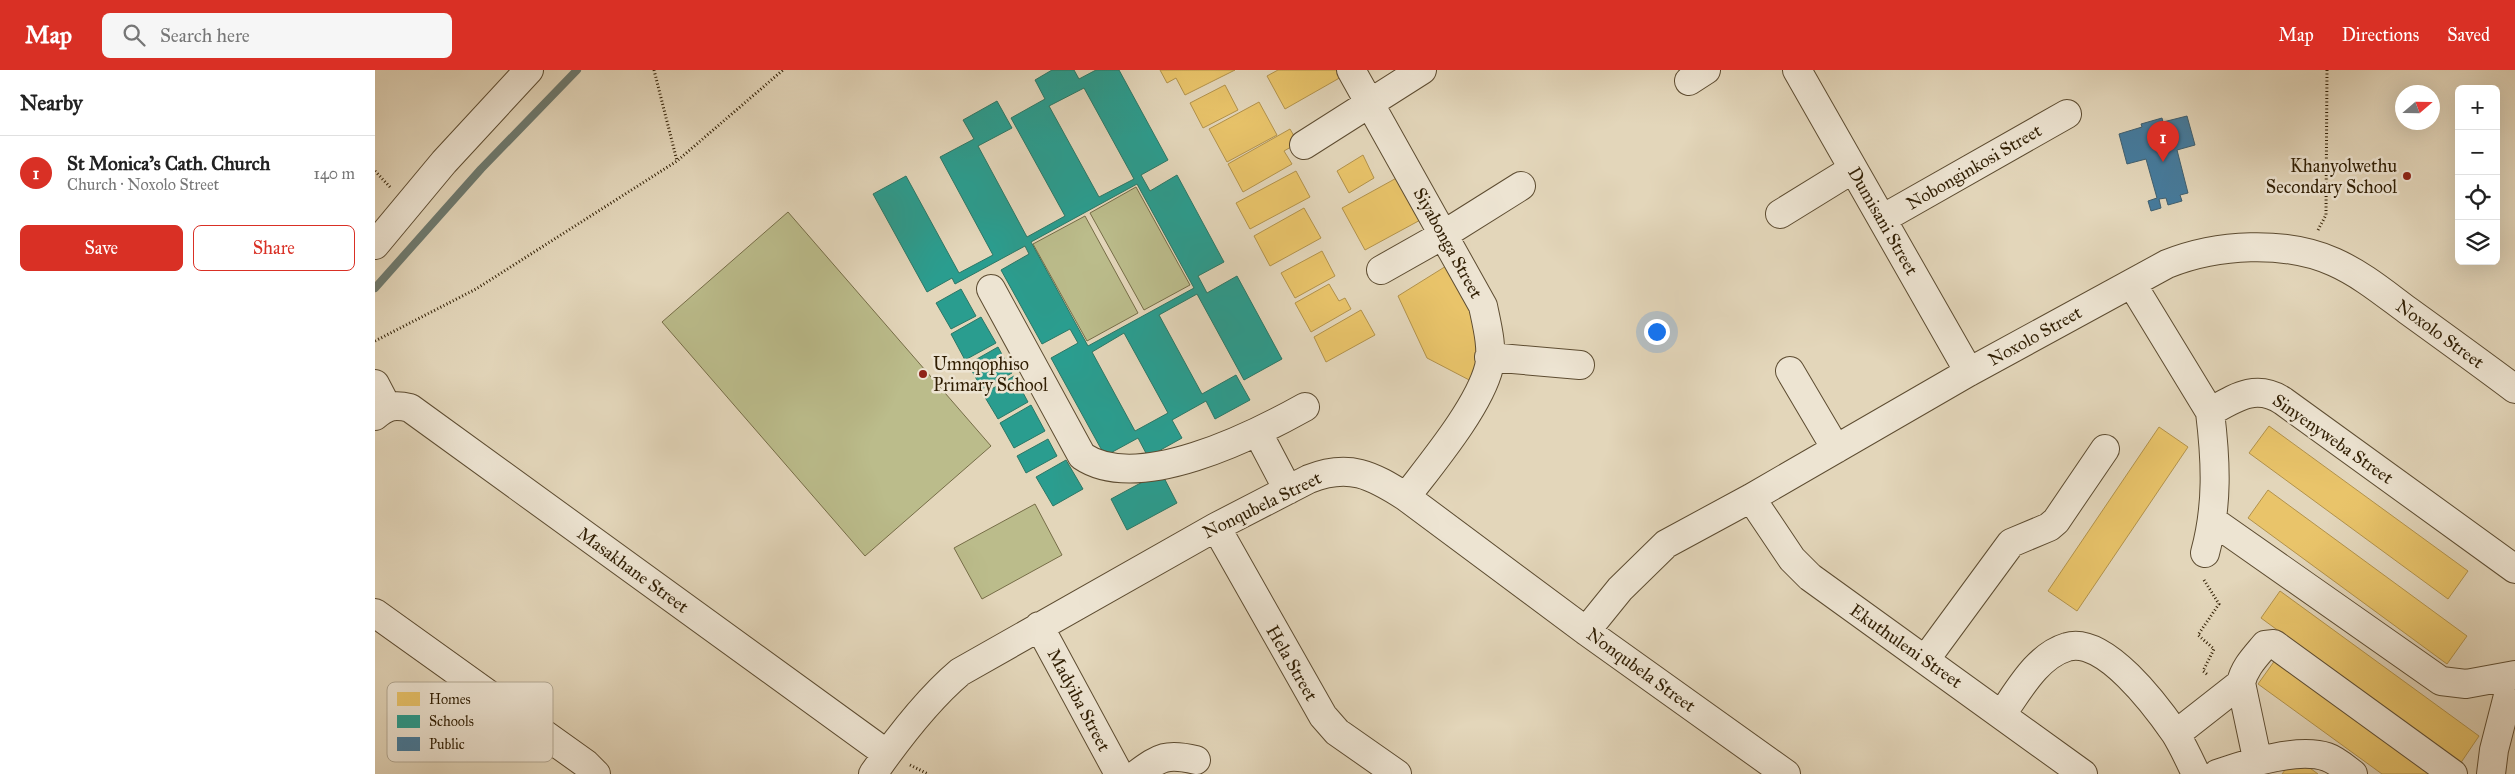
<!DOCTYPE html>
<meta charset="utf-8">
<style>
body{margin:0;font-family:"IM FELL Great Primer",serif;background:#f6f6f6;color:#222}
.controls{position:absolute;right:15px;top:15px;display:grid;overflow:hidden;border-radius:8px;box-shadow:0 5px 20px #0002}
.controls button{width:45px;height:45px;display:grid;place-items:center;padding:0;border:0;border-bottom:1px solid #e0e0e0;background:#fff;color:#222;font:25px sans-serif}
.compass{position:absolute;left:2020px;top:15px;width:45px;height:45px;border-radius:50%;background:#fff;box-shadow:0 5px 20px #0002;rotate:70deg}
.you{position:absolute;left:1281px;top:261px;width:18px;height:18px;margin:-12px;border:4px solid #fff;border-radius:50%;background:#1a73e8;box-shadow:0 0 0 8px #1a73e833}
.badge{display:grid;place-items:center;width:32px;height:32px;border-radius:50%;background:#d93025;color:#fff;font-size:16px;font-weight:700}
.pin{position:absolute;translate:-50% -41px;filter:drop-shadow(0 1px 2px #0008)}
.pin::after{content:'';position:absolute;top:26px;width:18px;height:15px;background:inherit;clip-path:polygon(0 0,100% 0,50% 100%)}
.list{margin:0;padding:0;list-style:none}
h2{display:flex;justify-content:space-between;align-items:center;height:65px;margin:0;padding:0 20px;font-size:21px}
h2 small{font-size:16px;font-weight:400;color:#767676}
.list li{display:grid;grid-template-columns:32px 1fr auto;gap:15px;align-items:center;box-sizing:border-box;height:75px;padding:0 20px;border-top:1px solid #e0e0e0}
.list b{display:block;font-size:19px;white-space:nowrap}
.list p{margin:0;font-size:16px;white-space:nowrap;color:#767676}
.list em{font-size:16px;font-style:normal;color:#767676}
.actions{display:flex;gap:10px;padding:15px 20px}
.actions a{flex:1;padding:11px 0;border:1px solid #d93025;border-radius:8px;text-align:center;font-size:18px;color:#d93025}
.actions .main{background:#d93025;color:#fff}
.icon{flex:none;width:28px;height:28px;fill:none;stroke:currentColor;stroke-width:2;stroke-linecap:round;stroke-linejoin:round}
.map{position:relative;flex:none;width:2140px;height:704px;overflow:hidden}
header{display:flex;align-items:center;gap:30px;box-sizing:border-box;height:70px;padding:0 25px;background:#d93025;color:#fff}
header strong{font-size:24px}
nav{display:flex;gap:28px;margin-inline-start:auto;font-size:18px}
.search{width:350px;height:45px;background:#f6f6f6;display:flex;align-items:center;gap:12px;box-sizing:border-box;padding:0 18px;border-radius:8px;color:#767676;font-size:19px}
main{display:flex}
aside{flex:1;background:#fff}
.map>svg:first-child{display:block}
</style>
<header>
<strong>Map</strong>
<div class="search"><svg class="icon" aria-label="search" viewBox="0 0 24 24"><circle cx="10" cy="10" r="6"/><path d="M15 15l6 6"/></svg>Search here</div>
<nav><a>Map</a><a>Directions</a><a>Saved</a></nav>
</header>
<main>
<aside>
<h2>Nearby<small></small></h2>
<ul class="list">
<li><span class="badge">1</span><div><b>St Monica's Cath. Church</b><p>Church · Noxolo Street</p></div><em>140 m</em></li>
</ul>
<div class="actions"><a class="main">Save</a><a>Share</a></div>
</aside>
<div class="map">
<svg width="2140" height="704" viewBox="0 0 2140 704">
<rect width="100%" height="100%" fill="#e3d6ba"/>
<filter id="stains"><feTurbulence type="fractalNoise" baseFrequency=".004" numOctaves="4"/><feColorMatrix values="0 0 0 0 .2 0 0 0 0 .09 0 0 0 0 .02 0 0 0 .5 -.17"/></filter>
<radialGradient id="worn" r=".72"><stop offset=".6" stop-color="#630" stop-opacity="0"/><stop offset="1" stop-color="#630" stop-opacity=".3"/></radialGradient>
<path fill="#bbbc8b" stroke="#766d47" d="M761 117 815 215 769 240 715 143Z
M413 142 616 376 490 486 287 252Z
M710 146 763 243 712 271 658 174Z
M660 434 687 485 607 529 579 478Z"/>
<path fill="#e9c46a" stroke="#b2924b" d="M785 0H860L810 25 801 8 792 13Z
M903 0H964L968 6 910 39 892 6Z
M850 15 863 40 828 58 815 33Z
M884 32 902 65 852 92 834 59Z
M915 59 923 73 909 81 917 94 868 122 853 94Z
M988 85 999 108 974 123 962 101Z
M921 101 935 127 875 159 861 133Z
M1027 105 1049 148 990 180 967 138Z
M929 138 946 168 895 196 879 166Z
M947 181 960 206 920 228 906 203Z
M1076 193 1104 238 1100 313 1052 288 1023 226Z
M954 214 964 231 970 228 976 239 936 262 920 233Z
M986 240 1000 265 951 292 939 267Z
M1894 356 2093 501 2073 529 1874 383Z
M1784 357 1813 377 1702 541 1673 521Z
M1893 420 2092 566 2072 594 1873 448Z
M1905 521 2104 666 2085 694 1886 548Z
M1903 586 2065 704H2007L1883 614Z
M1920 687 1943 704H1907Z"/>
<path fill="#2a9d8f" stroke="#2c7765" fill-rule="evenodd" d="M677 0H699L704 9 721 0H744L793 90 766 105 775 121 802 105 849 192 823 206 832 223 862 206 907 289 869 310 822 224 784 245 827 324 861 305 875 330 840 349 831 331 797 350 807 368 773 387 763 368 730 386 676 288 703 273 695 259 667 274 626 200 654 184 650 176 580 214 577 208 552 222 498 124 531 106 584 203 618 185 565 87 599 69 588 50 622 31 637 58 603 76 652 167 690 146 636 48 670 29 660 10ZM709 18 759 109 724 127 674 36ZM762 114 819 218 713 276 656 172ZM749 263 793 343 760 361 717 282Z
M586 219 601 246 576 259 561 233Z
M606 247 621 273 590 290 576 264Z
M623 277 637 303 607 319 593 294Z
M639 306 653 332 623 349 608 324Z
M656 335 670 361 639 378 625 353Z
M673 369 682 386 651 403 642 386Z
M691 390 708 419 678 436 661 407Z
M786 402 802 433 752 460 736 429Z"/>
<path fill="#457b9d" stroke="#3f5f6f" d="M1812 46 1820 75 1802 80 1813 123 1805 125 1807 131 1793 135 1791 128 1784 129 1786 138 1776 141 1773 131 1782 128 1771 89 1752 94 1744 64 1767 57 1766 54 1787 48 1788 52Z"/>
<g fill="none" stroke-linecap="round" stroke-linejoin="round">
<path stroke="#6e7a6f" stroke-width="8" d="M0 218 106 99 202 0"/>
<g stroke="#5d4c31" stroke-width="30">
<path id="minor" d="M976 0 1108 236C1112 255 1118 278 1114 297 1104 337 1056 394 1031 427
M1422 0 1594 302
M1314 11 1331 0
M929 75 1047 0
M1405 144 1478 99
M1507 149 1692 44
M0 175 69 92 154 0
M1006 200 1068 165 1146 116
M1757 214 1835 342
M616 219 707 386C763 424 878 366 930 337
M1114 287 1205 295
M1415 301 1461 379
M0 314 12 337
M0 346C12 336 19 334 35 338L512 684
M883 363 913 420
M1376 428 1417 489 1435 507 1708 704
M1838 451 2066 611 2091 614 2140 605
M841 457 948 646 962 662 1022 704
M1830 483C1843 435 1841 391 1835 342 1860 328 1881 313 1908 331L2140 499
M0 543 211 694 221 704
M664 556 744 704
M1211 561 1245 519 1291 474 1376 428 1594 302 1792 194C1842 174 1909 170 1959 192 1986 204 2009 223 2032 240 2068 266 2104 292 2140 319
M1550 590 1636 473 1674 457 1681 451 1730 379
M1627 644C1644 620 1662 586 1692 577 1729 565 1782 637 1800 663 1808 676 1815 691 1821 704
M1801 664 1866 613
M1883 693 1866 613C1869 598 1880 587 1890 575L1899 574 2078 704
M498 704C523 668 552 630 585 602L841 457 934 409C974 393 997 405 1031 427L1211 561 1411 704
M762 704C785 687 792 683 821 690
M1842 704C1870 694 1923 677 1952 687 1961 690 1970 698 1978 704
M2116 704 2119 680 2138 606"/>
</g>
<path stroke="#301e03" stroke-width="3" stroke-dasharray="1 2.5" stroke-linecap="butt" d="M279 0 302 91
M0 101 15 117
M1943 160 1951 145 1952 0
M0 271 101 219 302 91 408 0
M1829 510 1844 534 1823 565 1839 579 1828 601 1833 605
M535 695 553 704"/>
<use href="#minor" stroke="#ede4d2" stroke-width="28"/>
</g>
<g fill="#8f2418" stroke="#ede4d2" stroke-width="2">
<circle cx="2032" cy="106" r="5"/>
<circle cx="548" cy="304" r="5"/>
</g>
<g text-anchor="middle" stroke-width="5" stroke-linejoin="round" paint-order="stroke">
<g font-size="18" fill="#301e03" stroke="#ede4d2" text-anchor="end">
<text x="2022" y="102">Khanyolwethu<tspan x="2022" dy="21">Secondary School</tspan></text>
<text x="558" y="300" text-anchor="start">Umnqophiso<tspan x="558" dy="21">Primary School</tspan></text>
</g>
<g font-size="18" fill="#301e03" stroke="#ede4d2">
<text transform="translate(1599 97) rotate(-30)" y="6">Nobonginkosi Street</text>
<text transform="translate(1508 151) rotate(60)" y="6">Dumisani Street</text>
<text transform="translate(1073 173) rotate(61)" y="6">Siyabonga Street</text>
<text transform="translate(2065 264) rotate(36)" y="6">Noxolo Street</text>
<text transform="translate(1660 266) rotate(-29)" y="6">Noxolo Street</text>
<text transform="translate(1958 369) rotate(35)" y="6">Sinyenyweba Street</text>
<text transform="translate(887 435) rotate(-26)" y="6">Nonqubela Street</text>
<text transform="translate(258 500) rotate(36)" y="6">Masakhane Street</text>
<text transform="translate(1531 576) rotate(35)" y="6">Ekuthuleni Street</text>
<text transform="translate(917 593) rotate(60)" y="6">Hela Street</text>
<text transform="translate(1266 600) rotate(36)" y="6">Nonqubela Street</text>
<text transform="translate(704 630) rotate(62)" y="6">Madyiba Street</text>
</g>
</g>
<rect x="12" y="612" width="166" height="80" rx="8" fill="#ede4d2" stroke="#b4a994" stroke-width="1"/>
<rect x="22" y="622" width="23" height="14" fill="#e9c46a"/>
<rect x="22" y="645" width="23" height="13" fill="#2a9d8f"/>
<rect x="22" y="667" width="23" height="14" fill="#457b9d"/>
<g font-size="14" fill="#301e03">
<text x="54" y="634">Homes</text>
<text x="54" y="656">Schools</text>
<text x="54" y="679">Public</text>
</g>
<rect width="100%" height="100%" filter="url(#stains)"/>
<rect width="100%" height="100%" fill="url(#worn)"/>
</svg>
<div class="controls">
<button>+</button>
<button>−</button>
<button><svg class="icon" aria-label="locate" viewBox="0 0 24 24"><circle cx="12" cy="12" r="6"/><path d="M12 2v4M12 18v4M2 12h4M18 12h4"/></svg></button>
<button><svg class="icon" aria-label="layers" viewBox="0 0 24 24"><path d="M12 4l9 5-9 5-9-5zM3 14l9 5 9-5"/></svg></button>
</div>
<svg class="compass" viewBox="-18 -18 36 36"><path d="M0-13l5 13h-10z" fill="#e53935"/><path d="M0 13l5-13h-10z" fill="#767676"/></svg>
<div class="you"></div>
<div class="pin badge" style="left:1788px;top:92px">1</div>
</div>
</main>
